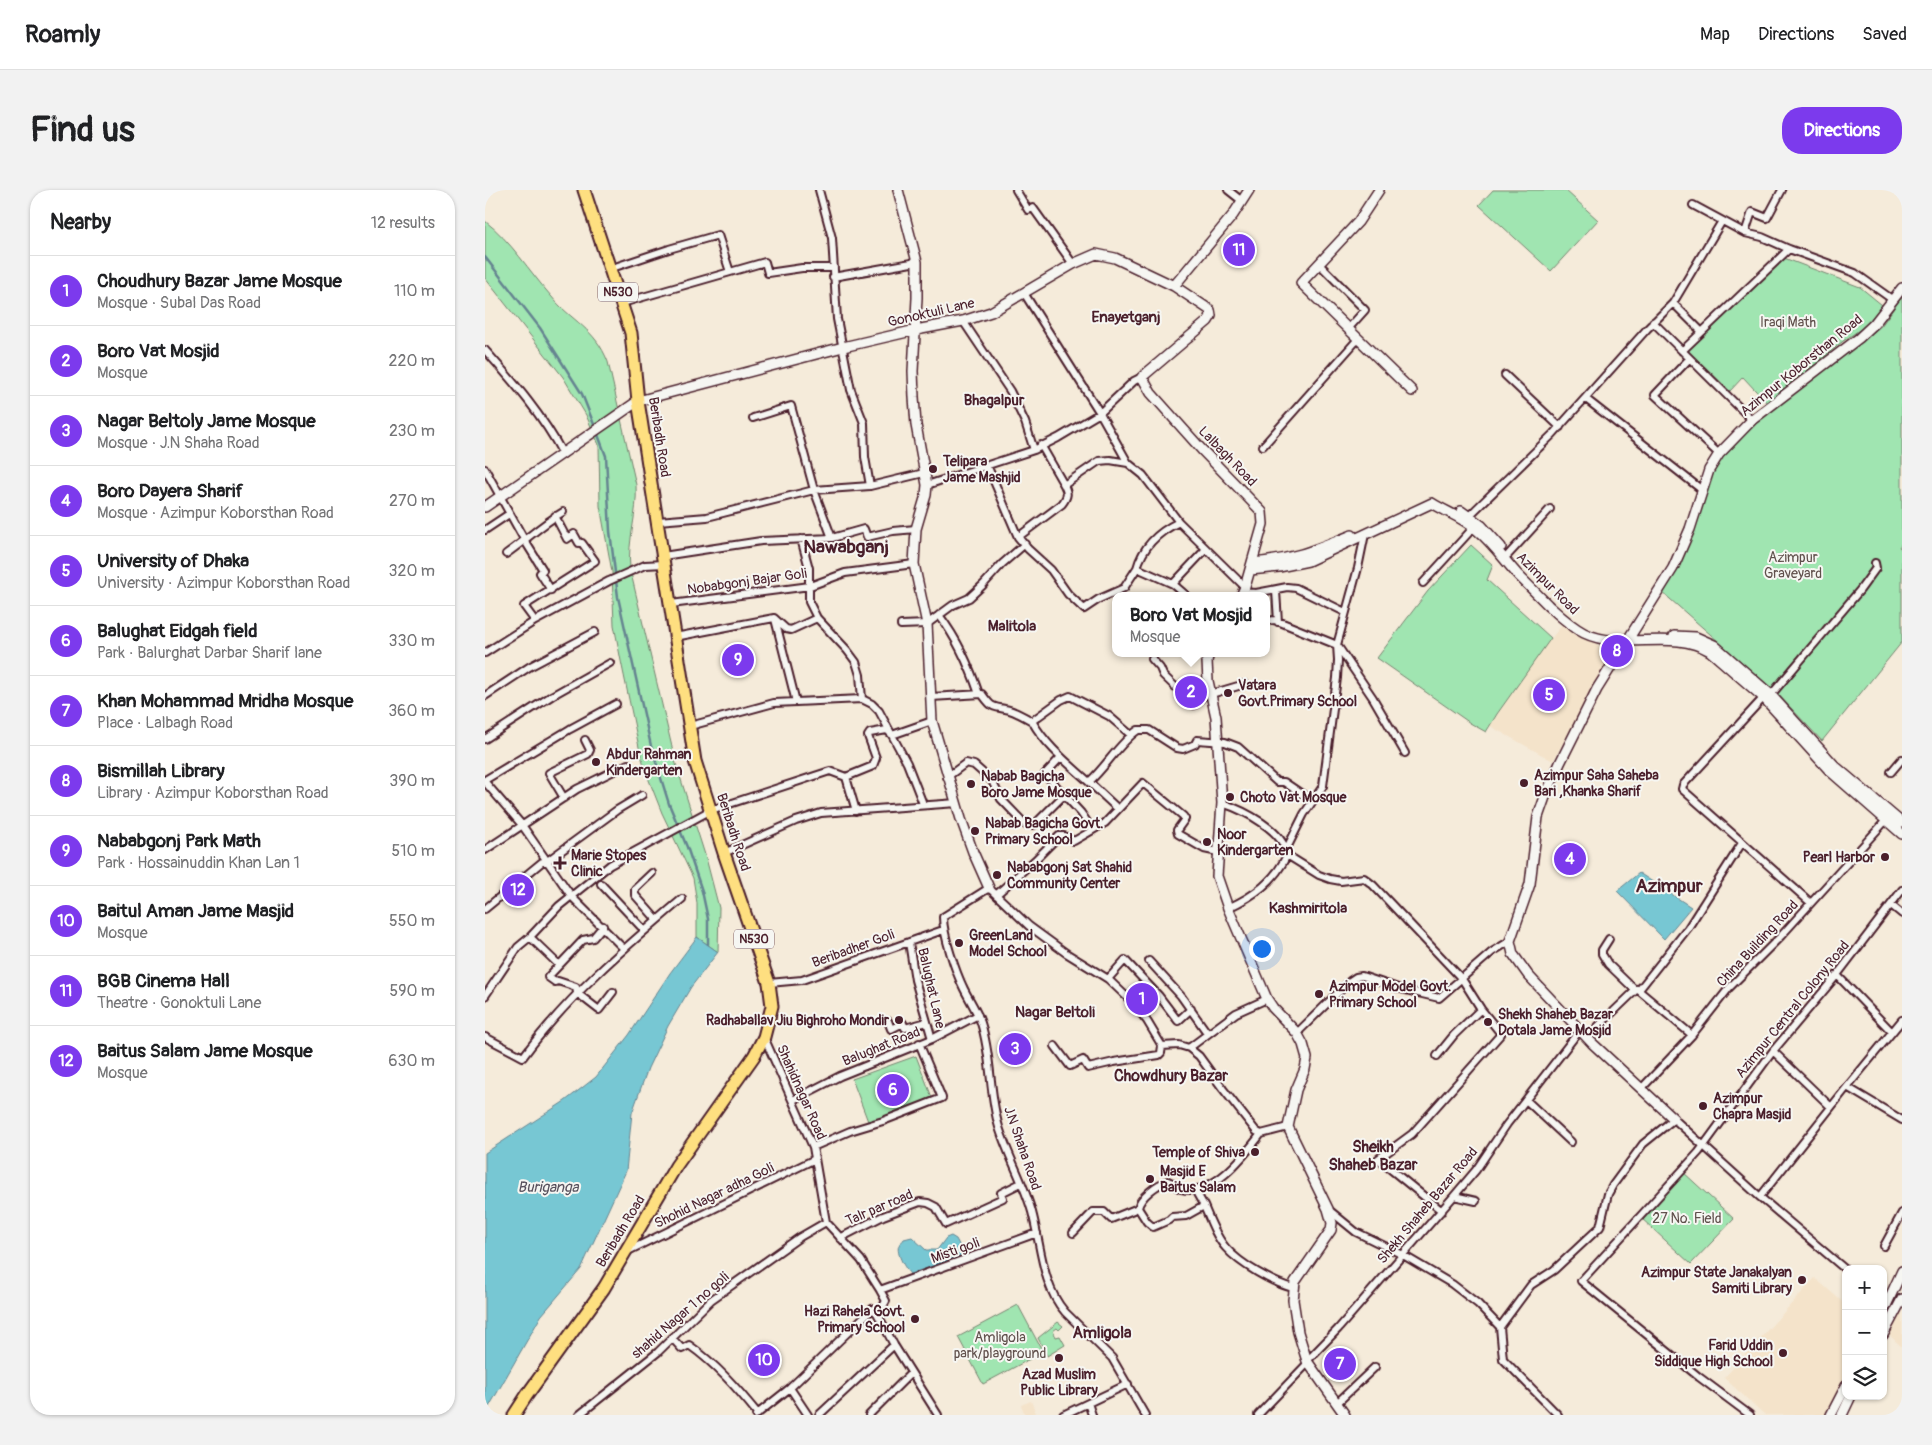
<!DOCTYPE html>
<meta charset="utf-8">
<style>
body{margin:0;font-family:Pangolin,sans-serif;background:#f2f2f2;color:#202124}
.controls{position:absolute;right:15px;bottom:15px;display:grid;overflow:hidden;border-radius:10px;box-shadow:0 1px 4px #0004}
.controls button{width:45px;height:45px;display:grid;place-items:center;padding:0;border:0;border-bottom:1px solid #e0e0e0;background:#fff;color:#202124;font:25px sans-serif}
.you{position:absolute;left:776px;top:758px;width:18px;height:18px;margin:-12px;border:4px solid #fff;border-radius:50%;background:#1a73e8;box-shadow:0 0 0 8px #1a73e833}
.badge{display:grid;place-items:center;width:32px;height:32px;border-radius:50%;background:#7c3aed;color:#fff;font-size:16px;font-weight:700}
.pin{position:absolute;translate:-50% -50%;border:2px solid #fff;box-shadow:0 1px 5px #0006}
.popup{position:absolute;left:627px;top:402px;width:158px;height:65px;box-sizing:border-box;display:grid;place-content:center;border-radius:10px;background:#fff;filter:drop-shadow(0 1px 4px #0005);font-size:16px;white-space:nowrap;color:#757577}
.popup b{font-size:19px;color:#202124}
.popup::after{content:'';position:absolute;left:50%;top:100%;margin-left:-10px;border:10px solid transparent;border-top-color:#fff}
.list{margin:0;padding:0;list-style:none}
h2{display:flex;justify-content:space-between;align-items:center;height:65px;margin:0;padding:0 20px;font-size:21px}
h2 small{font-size:16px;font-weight:400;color:#757577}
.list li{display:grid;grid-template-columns:32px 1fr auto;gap:15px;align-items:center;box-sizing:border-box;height:70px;padding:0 20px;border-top:1px solid #e0e0e0}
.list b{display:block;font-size:19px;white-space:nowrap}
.list p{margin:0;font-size:16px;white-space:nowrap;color:#757577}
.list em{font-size:16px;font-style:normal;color:#757577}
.icon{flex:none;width:28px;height:28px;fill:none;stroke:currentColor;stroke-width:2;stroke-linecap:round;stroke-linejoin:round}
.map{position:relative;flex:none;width:1417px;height:1225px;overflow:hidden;border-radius:20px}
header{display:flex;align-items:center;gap:30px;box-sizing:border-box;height:70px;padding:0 25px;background:#fff;border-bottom:1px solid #e0e0e0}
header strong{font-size:24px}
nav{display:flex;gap:28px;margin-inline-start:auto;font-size:18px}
.intro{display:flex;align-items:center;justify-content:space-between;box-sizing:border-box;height:120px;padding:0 30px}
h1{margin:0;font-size:35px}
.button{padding:12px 22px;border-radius:20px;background:#7c3aed;color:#fff;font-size:18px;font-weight:700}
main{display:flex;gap:30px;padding:0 30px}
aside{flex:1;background:#fff;border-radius:20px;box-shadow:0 1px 4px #0004}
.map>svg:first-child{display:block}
</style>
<header>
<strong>Roamly</strong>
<nav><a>Map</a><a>Directions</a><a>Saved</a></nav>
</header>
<div class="intro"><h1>Find us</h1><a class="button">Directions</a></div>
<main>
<aside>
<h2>Nearby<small>12 results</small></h2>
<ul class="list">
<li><span class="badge">1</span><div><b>Choudhury Bazar Jame Mosque</b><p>Mosque · Subal Das Road</p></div><em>110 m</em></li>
<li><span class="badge">2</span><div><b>Boro Vat Mosjid</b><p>Mosque</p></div><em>220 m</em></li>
<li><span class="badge">3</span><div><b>Nagar Beltoly Jame Mosque</b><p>Mosque · J.N Shaha Road</p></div><em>230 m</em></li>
<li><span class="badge">4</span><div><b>Boro Dayera Sharif</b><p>Mosque · Azimpur Koborsthan Road</p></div><em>270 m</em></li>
<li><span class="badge">5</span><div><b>University of Dhaka</b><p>University · Azimpur Koborsthan Road</p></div><em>320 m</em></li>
<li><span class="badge">6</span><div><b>Balughat Eidgah field</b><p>Park · Balurghat Darbar Sharif lane</p></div><em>330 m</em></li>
<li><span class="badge">7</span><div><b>Khan Mohammad Mridha Mosque</b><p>Place · Lalbagh Road</p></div><em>360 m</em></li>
<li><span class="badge">8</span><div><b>Bismillah Library</b><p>Library · Azimpur Koborsthan Road</p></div><em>390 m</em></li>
<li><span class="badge">9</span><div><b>Nababgonj Park Math</b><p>Park · Hossainuddin Khan Lan 1</p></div><em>510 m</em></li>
<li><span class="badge">10</span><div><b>Baitul Aman Jame Masjid</b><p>Mosque</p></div><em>550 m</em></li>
<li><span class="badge">11</span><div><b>BGB Cinema Hall</b><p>Theatre · Gonoktuli Lane</p></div><em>590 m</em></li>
<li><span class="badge">12</span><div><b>Baitus Salam Jame Mosque</b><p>Mosque</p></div><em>630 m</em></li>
</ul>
</aside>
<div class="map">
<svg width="1417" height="1225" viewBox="0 0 1417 1225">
<rect width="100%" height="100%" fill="#f5ebda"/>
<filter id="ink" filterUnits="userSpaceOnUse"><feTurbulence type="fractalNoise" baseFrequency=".02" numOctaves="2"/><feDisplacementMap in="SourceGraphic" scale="10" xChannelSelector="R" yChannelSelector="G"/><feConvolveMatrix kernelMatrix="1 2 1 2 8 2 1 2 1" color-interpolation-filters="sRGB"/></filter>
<g filter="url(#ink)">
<path fill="#f4e3ca" d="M1083 428 1100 437 1098 443 1126 466 1068 571 1005 536 1053 464Z
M1330 1088 1361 1115V1187L1341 1225H1280L1239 1188Z
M1417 1120V1157L1404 1145Z
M546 1211 551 1223 540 1225 536 1215Z"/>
<path fill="#a0e5b1" stroke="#75826e" d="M1008 0H1080L1113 30 1066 81 994 15Z
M0 31C26 51 44 81 66 106 87 132 110 138 123 172L151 295C153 325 142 349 145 379L191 574 221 668 234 718 233 762 212 747V713L208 688 177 623 162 585 155 562 136 471 129 435 127 382 115 316 114 255 101 225 78 187 0 88Z
M1299 68 1375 97 1397 115 1380 136 1357 152 1283 214 1258 187 1245 201 1216 173 1201 162Z
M1417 107V353L1414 357 1417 360V452L1337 551 1291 502 1177 402 1227 284 1238 266 1281 224 1396 136Z
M986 355 1008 375 1002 390 1066 448 1012 524 1001 542 985 533 892 468 943 401Z
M431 866 448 910 384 934 367 889Z
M1197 981 1249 1029 1206 1074 1155 1027Z
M533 1115 558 1162 498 1194 473 1147Z
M573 1132 578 1136 574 1140 572 1138 568 1141 571 1147 575 1146 580 1155 562 1166 553 1148Z"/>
<path fill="#77c7d3" stroke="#658490" d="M1154 683 1206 717 1179 749 1132 701Z
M212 747 233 762 206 797 183 836 163 878 147 923 141 981 96 1079 56 1126 0 1224V963L80 911 111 887 144 845 185 783Z
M466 1046 471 1049 479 1064 427 1086C422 1082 410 1063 414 1055 415 1053 418 1051 419 1049L427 1047 441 1060H452L461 1048Z"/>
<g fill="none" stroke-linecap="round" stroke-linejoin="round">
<path stroke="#658490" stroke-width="2.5" d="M0 67 55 138 97 204 110 237
M112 242 121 266 125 341 133 407 166 556 184 614 202 657 217 701 223 729V754"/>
<g stroke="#4a1f2b" stroke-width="10">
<path id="street" d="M334 0 347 48 352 129 366 200 379 233 380 267 385 296
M531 0 543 20 548 18 588 74
M743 0 757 11
M1208 15 1260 43 1277 47 1304 59 1370 83 1408 110
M1260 43 1267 22 1282 28 1297 0
M834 74 880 120 863 139
M124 79 184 59 233 45 245 82
M348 87 432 72
M539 103 615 223 643 273
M137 113 280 72 283 83 317 78H349
M1188 113 1217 142
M478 131 525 201 540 232 549 260
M1168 132 1267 230
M0 160C30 194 56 223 78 264
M1197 161 1304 59
M1204 169 1170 205 1234 264
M1020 185 1075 237
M1101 209 1217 300
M268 228 306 216 329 300 347 348
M556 255 579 295 614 271 625 270 643 273 658 285 694 332 760 397
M778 256 873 149
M502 275 533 347 543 359 566 380 583 404 599 419 614 409 639 398 652 378 688 394 702 406
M0 279 40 351 58 380 55 383 66 400
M442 295 549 260 573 248 615 223 649 191 657 187
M984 326 1068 244 1162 139 1188 113 1237 31
M173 331 222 327 329 300 385 296 439 283
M0 340 24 324
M533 347 577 314C583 306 583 303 579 295
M316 349 324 378V412L332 428 362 460 371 472 375 485 377 509
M21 364C41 350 57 334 78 322
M1023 365 1065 319
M178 366 276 351 347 348 379 339 382 347 408 341 431 339
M652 378C658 356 673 342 694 332
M938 393 990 336
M688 394 721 359
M791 401 793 432
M758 402 771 403 802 397 811 398 860 422
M186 414 325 396 360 383 429 374
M454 425C473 450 484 475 494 504
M290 429 311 512
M50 431 39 416 110 371 97 353H94L89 344 82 349 70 326
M781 431 790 430 852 455 888 508 920 563
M416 435 442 434 468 415 484 408 498 395 517 374 540 354
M190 447 289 428 301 439 306 440 332 428
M0 463 50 431 124 391 160 375 179 374
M667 469 675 478 678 485 709 515 721 503 726 504 760 494
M1281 505 1198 595 1197 599 1326 713
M1286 505 1375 400 1391 378 1390 373
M0 506 44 477 110 442
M446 507 497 504C506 516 506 517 520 519 529 520 539 527 547 531
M547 531 576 510 585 506 624 526 646 545
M547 531C561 556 583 573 604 592
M205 536 289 513 377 509 387 514 394 521 422 573 438 614
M0 549 68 505 125 473
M575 568 560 584 596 623 607 639
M1406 582 1417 569
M361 587 371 621
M462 587 481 573 489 575 507 591 516 609 541 635H549L580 604
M0 590 85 539 131 514
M0 592 37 635 87 707 138 758
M79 608 64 583 103 564 105 560 100 550
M737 613C758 620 799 640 802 665L834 685 845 689 856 691 879 688 888 695 977 789 996 819 969 845 952 866
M633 619 604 592C622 576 633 554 653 540H664L692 558 698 559 710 554 712 550 740 552 753 557 792 592H799L827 611
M802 658 819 624 838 596 852 488 853 470 852 455 873 378 880 344
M0 660 92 599 143 574
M239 663 311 631 336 623 472 613
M167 683 150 699V705L172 730
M116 694 159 740
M511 705 550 670 574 646H579L589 651 620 633 658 593 698 626 700 629 692 640 693 644 719 659 733 662
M1406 715 1417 724
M743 718C769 706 790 691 802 665
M0 719 57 672H61L132 620 157 605
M118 736 108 748 98 750 63 787 70 792 73 791 91 797 92 803 114 820 128 802
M45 747 74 775
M1124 749 1117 760V764L1123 774 1150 800
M424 752 430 790 447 849
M664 771 696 806 723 844
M1352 785 1407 842
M623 789 640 770 674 806 693 831 706 819
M284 793 317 790 458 740
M1154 800 1203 738 1257 653
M0 806 33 757 45 747 74 716 125 675 226 620 345 581 361 587 388 576 391 568 383 546 385 543 402 540 407 545 447 531
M403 831 406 839 418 833 420 838 442 832
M812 843 865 791 871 787 877 786 916 799 954 808 1007 762 1025 751
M0 847 38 867C83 806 139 758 197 709
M279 847 328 957 341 1032 376 1070 395 1100 401 1111 397 1118 392 1123 409 1155 453 1225
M1102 847 1152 799 1207 845
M570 856 585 876 598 870 603 878 629 872 674 865 676 863 677 856
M677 856 694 855 704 858 714 866 738 899 771 941 776 944 803 937
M704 858 751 823 782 809
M1288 861 1346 917
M1362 897 1417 930
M1156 899 1207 845 1244 798 1296 746 1404 627
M308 910 355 886 447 849 493 825
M1041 910 1086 952
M328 957 365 941 398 931 457 908 434 853
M969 1006 991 1011
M1275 1007 1362 897 1417 830
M719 1016C725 1030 731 1047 741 1058 755 1074 788 1093 808 1098
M653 1018 662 1032 668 1037 684 1030 687 1027 701 1026 719 1016 710 1000
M844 1020 871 1042 918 1065 967 1094 993 1114 1015 1137 1018 1169 1073 1225
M957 1021 893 969 927 944 1016 844 996 819
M588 1043 608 1022H619L626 1029 653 1018C655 1007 672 994 683 991 688 993 692 998 696 999 728 1007 759 966 776 944
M355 1048 398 1026 435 1012 443 1013 451 1017 461 1034 518 1008 516 1003 536 993
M1399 1056 1417 1023
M143 1061 330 969
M395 1100 552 1043
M1015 1137 1046 1095 1069 1080 1115 1037 1123 1004 1128 995 1158 954 1189 929 1275 1007 1361 1080
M187 1148 197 1159 204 1155C231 1174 252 1198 273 1224
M305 1198 323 1225
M603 1213 607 1225
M852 1213 890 1177
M94 1225 173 1162 226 1110 315 1047 341 1032
M271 1225 305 1198 387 1119 392 1123
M334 1225 409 1155
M384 1225 426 1183
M578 1225 643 1194
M660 1225 627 1168 580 1122C557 1096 556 1055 547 1022 539 993 523 966 514 937 504 904 507 867 496 833 492 821 485 811 479 799 471 783 458 745 458 727L504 698 544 736 581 763 623 789 646 811 662 831 677 856
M773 1225 821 1175 822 1171 853 1139 969 1006 991 980 1022 934 1095 840
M1265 1225 1214 1187 1096 1091 1214 962 1288 861 1352 785 1417 700"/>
</g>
<g stroke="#4a1f2b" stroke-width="12">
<path id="secondary" d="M413 0 432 72V108L428 181 429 207 431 235 442 295 441 305 431 339 429 374 442 434 447 531 476 629 488 662 504 698
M894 0 873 32 816 93 927 201
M689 96 748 25 764 0
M0 317 153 211 358 157 431 140 478 131 506 122 588 74 611 64 630 68 689 96 725 120 726 126 723 131 657 187 666 203 717 260 777 322 778 334 760 397 756 406
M976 321 997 336 1016 357
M767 373C807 370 830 360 867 345
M765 380 794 377 823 371 947 313C963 323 977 327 992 340 1008 353 1020 371 1033 385 1043 395 1053 405 1063 415 1074 425 1085 436 1099 443 1139 462 1187 438 1225 461L1278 507 1345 581 1417 644
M1189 446 1211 447 1229 455 1286 505 1350 576 1417 633
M724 463 722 471 723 491 731 527 737 613 732 686 743 718 782 809 788 818 812 843 818 854 822 868 820 879 811 900 803 937 843 1019 847 1033 846 1040 810 1092 808 1110 813 1142 822 1171 860 1225
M1189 929 1107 853 1043 785 1028 764 1025 751 1045 694 1053 627 1060 607 1075 573 1112 499 1188 378 1205 339 1224 280 1234 264 1267 230 1374 148 1389 134 1417 98
M1398 1122 1417 1081
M1398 1145 1417 1109
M1346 1225 1361 1196
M1357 1225 1366 1206"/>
</g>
<g stroke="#4a1f2b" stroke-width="15">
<path id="highway" d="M29 1225 42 1205 119 1098 191 976 269 866 279 847 287 816 284 793 239 663 210 571 153 211 146 143 99 0"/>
</g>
<use href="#street" stroke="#f6f6f2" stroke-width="6"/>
<use href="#secondary" stroke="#f6f6f2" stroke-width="9"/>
<use href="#highway" stroke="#fedf80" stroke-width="11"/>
</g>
</g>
<g fill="#4a1f2b" stroke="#f6f6f2" stroke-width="2">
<circle cx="448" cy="279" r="5"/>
<circle cx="743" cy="503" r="5"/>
<circle cx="111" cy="572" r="5"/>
<circle cx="1039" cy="593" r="5"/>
<circle cx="486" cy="594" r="5"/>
<circle cx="745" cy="607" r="5"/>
<circle cx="490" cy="641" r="5"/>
<circle cx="722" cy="652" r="5"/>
<circle cx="1400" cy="667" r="5"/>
<path d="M72.5 665.5h5v5h5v5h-5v5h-5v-5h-5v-5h5z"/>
<circle cx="512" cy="685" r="5"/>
<circle cx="474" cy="753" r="5"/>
<circle cx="834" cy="804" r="5"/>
<circle cx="414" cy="830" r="5"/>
<circle cx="1003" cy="832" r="5"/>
<circle cx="1218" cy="916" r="5"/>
<circle cx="770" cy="962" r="5"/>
<circle cx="665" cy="989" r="5"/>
<circle cx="1317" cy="1090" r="5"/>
<circle cx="430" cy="1129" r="5"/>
<circle cx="1298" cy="1163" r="5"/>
<circle cx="574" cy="1168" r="5"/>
</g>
<g text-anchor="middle" stroke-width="4" stroke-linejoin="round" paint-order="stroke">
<g fill="#f6f6f2" stroke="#7e6067" stroke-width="1">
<rect x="113" y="92.5" width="40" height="19" rx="4"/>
<rect x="249" y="739.5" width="40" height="19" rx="4"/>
</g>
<g font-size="12" font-weight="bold" fill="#4a1f2b">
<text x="133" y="106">N530</text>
<text x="269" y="753">N530</text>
</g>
<g font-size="14" fill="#4a1f2b" stroke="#f6f6f2">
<text transform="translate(446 122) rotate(-13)" y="5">Gonoktuli Lane</text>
<text transform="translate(1316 175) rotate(-39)" y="5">Azimpur Koborsthan Road</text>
<text transform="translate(175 247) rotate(81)" y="5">Beribadh Road</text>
<text transform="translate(743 266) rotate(46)" y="5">Lalbagh Road</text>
<text transform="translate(262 391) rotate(-8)" y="5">Nobabgonj Bajar Goli</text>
<text transform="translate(1063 393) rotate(45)" y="5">Azimpur Road</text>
<text transform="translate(249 642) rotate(72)" y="5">Beribadh Road</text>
<text transform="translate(1272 753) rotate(-47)" y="5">China Building Road</text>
<text transform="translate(368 758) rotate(-20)" y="5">Beribadher Goli</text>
<text transform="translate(447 798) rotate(77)" y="5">Balughat Lane</text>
<text transform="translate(1307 819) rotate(-51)" y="5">Azimpur Central Colony Road</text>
<text transform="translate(396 856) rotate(-22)" y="5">Balughat Road</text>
<text transform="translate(317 902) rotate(66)" y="5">Shahidnagar Road</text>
<text transform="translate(538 958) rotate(71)" y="5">J.N Shaha Road</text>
<text transform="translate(229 1005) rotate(-26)" y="5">Shohid Nagar adha Goli</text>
<text transform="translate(942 1015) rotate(-50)" y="5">Shekh Shaheb Bazar Road</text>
<text transform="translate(394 1017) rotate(-23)" y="5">Talr par road</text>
<text transform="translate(135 1041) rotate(-59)" y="5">Beribadh Road</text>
<text transform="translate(470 1060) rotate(-20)" y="5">Misti goli</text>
<text transform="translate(195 1125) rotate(-41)" y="5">shahid Nagar 1 no goli</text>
</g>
<g font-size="14" fill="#60504c" stroke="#f6f6f2">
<text x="1303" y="137">Iraqi Math</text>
<text x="1308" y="372">Azimpur<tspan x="1308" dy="16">Graveyard</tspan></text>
<text x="1202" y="1033">27 No. Field</text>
<text x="515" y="1152">Amligola<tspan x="515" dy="16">park/playground</tspan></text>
</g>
<g font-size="14" font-weight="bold" fill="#4a1f2b" stroke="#f6f6f2" text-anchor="start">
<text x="458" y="276">Telipara<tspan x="458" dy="16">Jame Mashjid</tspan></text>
<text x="753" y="500">Vatara<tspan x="753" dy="16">Govt.Primary School</tspan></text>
<text x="121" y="569">Abdur Rahman<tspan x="121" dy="16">Kindergarten</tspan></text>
<text x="1049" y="590">Azimpur Saha Saheba<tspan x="1049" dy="16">Bari ,Khanka Sharif</tspan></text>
<text x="496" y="591">Nabab Bagicha<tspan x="496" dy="16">Boro Jame Mosque</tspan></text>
<text x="755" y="612">Choto Vat Mosque</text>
<text x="500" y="638">Nabab Bagicha Govt.<tspan x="500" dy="16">Primary School</tspan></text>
<text x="732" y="649">Noor<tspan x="732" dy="16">Kindergarten</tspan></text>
<text x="86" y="670">Marie Stopes<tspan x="86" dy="16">Clinic</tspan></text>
<text x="1390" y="672" text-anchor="end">Pearl Harbor</text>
<text x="522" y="682">Nababgonj Sat Shahid<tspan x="522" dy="16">Community Center</tspan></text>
<text x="484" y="750">GreenLand<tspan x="484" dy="16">Model School</tspan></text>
<text x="844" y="801">Azimpur Model Govt.<tspan x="844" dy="16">Primary School</tspan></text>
<text x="1013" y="829">Shekh Shaheb Bazar<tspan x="1013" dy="16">Dotala Jame Mosjid</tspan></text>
<text x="404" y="835" text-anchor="end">Radhaballav Jiu Bighroho Mondir</text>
<text x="1228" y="913">Azimpur<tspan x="1228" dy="16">Chapra Masjid</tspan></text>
<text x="760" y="967" text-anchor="end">Temple of Shiva</text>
<text x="675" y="986">Masjid E<tspan x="675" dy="16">Baitus Salam</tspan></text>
<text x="1307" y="1087" text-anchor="end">Azimpur State Janakalyan<tspan x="1307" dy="16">Samiti Library</tspan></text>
<text x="420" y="1126" text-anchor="end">Hazi Rahela Govt.<tspan x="420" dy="16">Primary School</tspan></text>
<text x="1288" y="1160" text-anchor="end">Farid Uddin<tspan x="1288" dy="16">Siddique High School</tspan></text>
<text x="574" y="1189" text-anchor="middle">Azad Muslim<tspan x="574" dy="16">Public Library</tspan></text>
</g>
<g font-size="15" font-weight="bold" fill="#4a1f2b" stroke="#f6f6f2">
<text x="641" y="132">Enayetganj</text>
<text x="509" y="215">Bhagalpur</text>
<text x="527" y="441">Malitola</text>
<text x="823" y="723">Kashmiritola</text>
<text x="570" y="827">Nagar Beltoli</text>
</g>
<g font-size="15" font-style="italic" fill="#58515d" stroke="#f6f6f2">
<text x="63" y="1002">Buriganga</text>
</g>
<g font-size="16" font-weight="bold" fill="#4a1f2b" stroke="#f6f6f2">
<text x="686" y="891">Chowdhury Bazar</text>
<text x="888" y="962">Sheikh<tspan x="888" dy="18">Shaheb Bazar</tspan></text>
<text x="617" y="1148">Amligola</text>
</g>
<g font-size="19" font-weight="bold" fill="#4a1f2b" stroke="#f6f6f2">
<text x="361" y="363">Nawabganj</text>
<text x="1184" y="702">Azimpur</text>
</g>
</g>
</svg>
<div class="controls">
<button>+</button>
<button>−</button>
<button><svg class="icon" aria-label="layers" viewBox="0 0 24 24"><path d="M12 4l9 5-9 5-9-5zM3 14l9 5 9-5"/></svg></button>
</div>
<div class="you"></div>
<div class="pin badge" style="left:657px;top:809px">1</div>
<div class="pin badge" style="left:706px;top:502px">2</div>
<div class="popup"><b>Boro Vat Mosjid</b>Mosque</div>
<div class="pin badge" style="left:530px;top:859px">3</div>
<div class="pin badge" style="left:1085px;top:669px">4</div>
<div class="pin badge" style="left:1064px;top:505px">5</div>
<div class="pin badge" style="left:408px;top:900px">6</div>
<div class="pin badge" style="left:855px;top:1174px">7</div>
<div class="pin badge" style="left:1132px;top:461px">8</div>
<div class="pin badge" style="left:253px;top:470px">9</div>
<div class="pin badge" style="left:279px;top:1170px">10</div>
<div class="pin badge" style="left:754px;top:60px">11</div>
<div class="pin badge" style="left:33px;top:700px">12</div>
</div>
</main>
